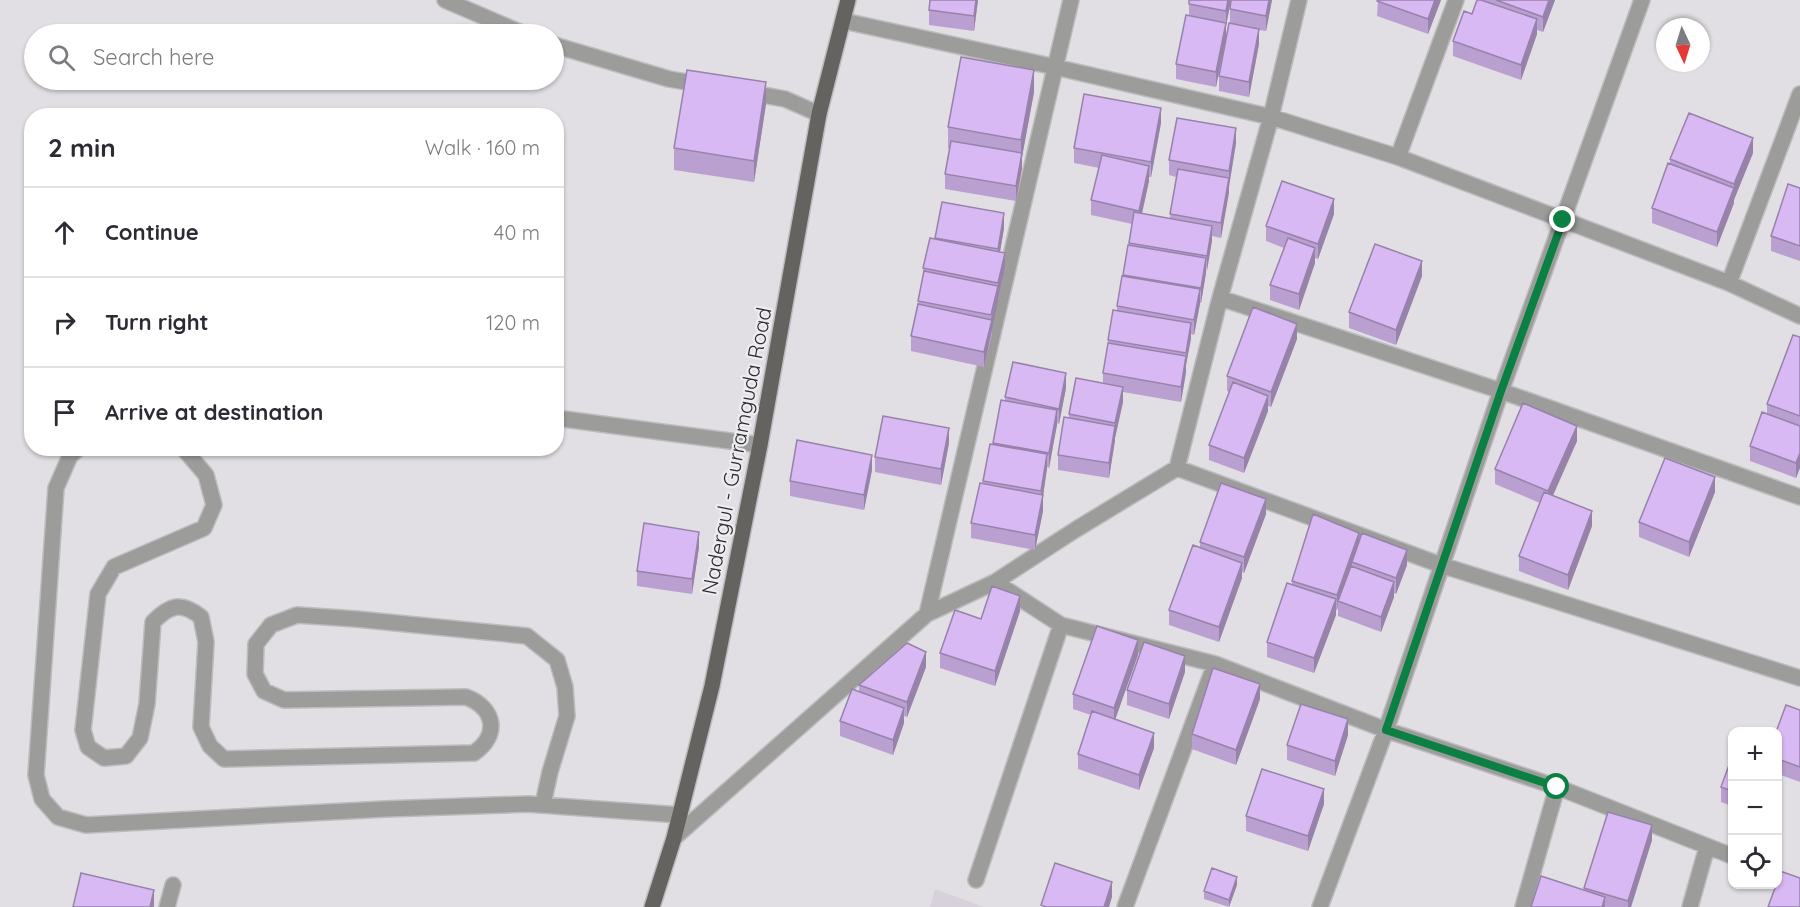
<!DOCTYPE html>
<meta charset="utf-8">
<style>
body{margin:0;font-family:Quicksand,sans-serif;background:#f7f7f7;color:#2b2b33}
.controls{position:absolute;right:18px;bottom:18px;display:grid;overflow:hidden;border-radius:12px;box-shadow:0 2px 4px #0004}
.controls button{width:54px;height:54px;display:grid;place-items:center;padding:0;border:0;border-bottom:2px solid #e1e1e2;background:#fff;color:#2b2b33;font:30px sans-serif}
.compass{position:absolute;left:1656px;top:18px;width:54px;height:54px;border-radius:50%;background:#fff;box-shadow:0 2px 4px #0004;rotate:176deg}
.stop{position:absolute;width:18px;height:18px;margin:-14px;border:4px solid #0b8043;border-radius:50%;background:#fff}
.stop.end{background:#0b8043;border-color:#fff;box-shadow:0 2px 6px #0008}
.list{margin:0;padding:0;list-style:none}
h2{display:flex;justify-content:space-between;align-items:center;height:78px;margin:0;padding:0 24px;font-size:26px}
h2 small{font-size:20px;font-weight:400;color:#7c7c81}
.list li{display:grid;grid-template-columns:39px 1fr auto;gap:18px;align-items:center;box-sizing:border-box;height:90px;padding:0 24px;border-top:2px solid #e1e1e2}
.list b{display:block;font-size:22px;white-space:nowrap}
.list em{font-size:20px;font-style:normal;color:#7c7c81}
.icon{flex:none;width:33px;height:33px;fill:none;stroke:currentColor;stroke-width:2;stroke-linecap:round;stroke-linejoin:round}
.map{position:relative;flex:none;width:1800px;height:907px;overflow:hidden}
.search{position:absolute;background:#fff;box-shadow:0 2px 4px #0004;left:24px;top:24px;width:540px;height:66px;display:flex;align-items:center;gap:15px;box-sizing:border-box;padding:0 21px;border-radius:33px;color:#7c7c81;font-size:22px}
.panel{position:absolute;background:#fff;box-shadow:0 2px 4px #0004;left:24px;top:108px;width:540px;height:348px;border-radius:24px}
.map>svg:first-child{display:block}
</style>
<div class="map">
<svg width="1800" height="907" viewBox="0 0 1800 907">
<rect width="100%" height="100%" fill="#e1dfe3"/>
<path fill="#d6d1da" d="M935 889 984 907H930Z"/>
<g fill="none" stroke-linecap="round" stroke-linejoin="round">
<g stroke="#bcbbbe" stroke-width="18">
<path id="minor" d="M445 0 524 34
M844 21 1055 67 1271 117 1398 157 1729 283 1800 316
M554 45 669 79 704 85
M745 92 785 99 819 114
M1398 157 1456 0
M1729 283 1800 94
M1220 298 1501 391 1800 497
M556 418 760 445
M79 448 70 456 56 488 36 775 42 799 58 817 86 825 385 809 528 804 680 815
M183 448 206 475 214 505 204 528 114 567 98 594 83 730 88 747 104 758 126 756 140 738 147 704 153 622C170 605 181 601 201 617L206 642 201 727 210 746 224 759 474 753C500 735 495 708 466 697L284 700 264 691 255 674 256 644 271 625 297 615 356 619 527 636 557 660 565 687 567 716 550 772 543 804
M1177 468 1441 565 1800 678
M995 582 1061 625 1215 664 1386 730 1557 787 1732 856
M927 614 1071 0
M674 838 927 614 995 582 1075 530 1177 468 1220 298 1271 117 1299 0
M976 880 1061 625
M167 907 173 885
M1125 907 1215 664
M1320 907 1386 730 1501 391 1642 0
M1523 907 1557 787
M1690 907 1707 847"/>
</g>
<g stroke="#bcbbbe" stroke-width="18">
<path id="major" d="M652 907 674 838 712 686 760 445 819 114 848 0"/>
</g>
<use href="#minor" stroke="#9c9c9a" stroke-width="15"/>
<use href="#major" stroke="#646360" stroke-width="15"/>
</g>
<path fill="#ba9fd1" d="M978 0 974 31 929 25V10Z
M1231 0 1226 26 1216 87 1176 79V64L1189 16V4Z
M1272 0 1266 31 1259 30V44L1249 97 1219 91V76L1230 23V9Z
M1378 0H1441L1428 34 1377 16Z
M1477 0H1555L1543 32 1537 30V34L1521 80 1453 56V41L1472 14Z
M1034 92 1022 157V168L1016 201 945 189V174L949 149 948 148V127Z
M766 104 754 182 674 170V148Z
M1161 123 1151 177H1149V181L1142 214 1170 218 1176 177 1169 175V160L1236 143 1221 238 1212 236 1201 303H1200L1194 335 1191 334 1186 365V372L1181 402 1123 392V402L1115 438 1109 478 1058 470V455L1069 418V414L1103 383V373L1108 347V340L1117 311V306L1123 276 1132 224 1091 215V200L1099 168 1074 163V148Z
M1753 153 1734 199V203L1717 247 1652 223V208L1670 164V159Z
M1800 188V261L1771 251V236Z
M942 202 1004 228 1000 252 1005 268 998 298 992 329V335L984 367 911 351V336L923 277V268L935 239Z
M1334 214 1318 259 1315 258V263L1299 310 1270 300V285L1284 248 1266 241V226Z
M1422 276 1396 345 1349 328V312Z
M1800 337V468L1796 478 1750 461V446L1767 414V404Z
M1297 339 1271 407 1268 406V411L1244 473 1209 460V445L1229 392 1227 391V376Z
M1066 388 1059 424 1057 423 1049 468 1047 467 1043 496V511L1035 550 971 538V523L1005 401V397Z
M1577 441 1553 496 1592 526 1568 590 1519 571V556L1540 503 1495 484V469Z
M949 443 941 485 875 472V457Z
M872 470 864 510 790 496V481Z
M1715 492 1689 557 1639 537V522Z
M1266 514 1244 573 1242 572V578L1219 642 1169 625V610L1200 548V542Z
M1359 541 1407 565 1396 594 1394 593V597L1381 632 1338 616V607L1337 610H1336V615L1314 673 1267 657V642L1292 585V581Z
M699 547 692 594 637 586V571Z
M1020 611 995 686 940 668V653L981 619Z
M1138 655 1115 719 1154 748 1139 790 1078 769V754L1091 715 1073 709V694Z
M926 667 907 717 904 716V723L893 755 840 736V721L859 692V685Z
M1185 672 1169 719 1127 705V690Z
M1260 699 1236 765 1192 749V734Z
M1800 710V782L1778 774V732Z
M1348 735 1335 776 1287 760V745Z
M1732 757V806L1721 802V787Z
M1324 804 1308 851 1246 831V816Z
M1652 840 1631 907H1531L1584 890V888Z
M1237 885 1229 907 1204 899V891Z"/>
<path fill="#9782aa" d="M976 0H978L974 31V16Z
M1228 0H1231L1226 26V11Z
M1269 0H1272L1266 31V16Z
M1435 0H1441L1428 34V19Z
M1549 0H1555L1543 32V17Z
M1537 19V34L1521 80V65Z
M1226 23V38L1216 87V72Z
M1259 29V44L1249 97V82Z
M1034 70V92L1022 157V168L1016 201V186L1021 158V140Z
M766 82V104L754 182V161Z
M1161 108V123L1151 177V162Z
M1236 128V143L1229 186V171Z
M1753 138V153L1734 200V184Z
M1149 166V181L1139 226V211Z
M1229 178V193L1221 238V223Z
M1734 188V203L1717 247V232Z
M1334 199V214L1318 259V244Z
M1004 213V228L998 264V249Z
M1212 226V241L1207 271V256Z
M1315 248V263L1299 310V294Z
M1005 253V268L998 298V283Z
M1206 258V273L1201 303V288Z
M1422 261V276L1396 345V330Z
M998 286V301L984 367V352Z
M1200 289V304L1194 335V320Z
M1191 323V339L1186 365V372L1181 402V387Z
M1297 324V339L1271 407V392Z
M1066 373V388L1059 424V409Z
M1123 387V402L1115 438V423Z
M1268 396V411L1244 473V458Z
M1057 410V425L1049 468V453Z
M1115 426V441L1109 478V463Z
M1577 426V441L1548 506V491Z
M949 428V443L941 485V469Z
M1800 453V468L1796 478V463Z
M1047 454V469L1043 496V511L1035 550V535L1041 504V491Z
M872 455V470L864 510V495Z
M1715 477V492L1689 557V542Z
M1266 499V514L1244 573V557Z
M1592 511V526L1568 590V575Z
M699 532V547L692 594V579Z
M1359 533V548L1352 562V569L1338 601 1337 610V595Z
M1407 550V565L1396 594V578Z
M1242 563V578L1219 642V627Z
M1394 582V597L1381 632V617Z
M1020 596V611L995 686V671Z
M1336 599V615L1314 673V658Z
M1138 640V655L1114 723V708Z
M926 652V667L907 717V702Z
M1185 656V672L1169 719V704Z
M1260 684V699L1236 765V750Z
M904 708V723L893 755V740Z
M1348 719V735L1335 776V761Z
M1154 733V748L1139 790V775Z
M1324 789V804L1308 851V836Z
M1652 825V840L1631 907H1628V901Z
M1237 877V885L1229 907V900Z
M1112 882V897L1109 907H1104Z
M154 890V907H150Z
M1605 897V907H1602Z"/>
<path fill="#d8b9f3" stroke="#9782aa" stroke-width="1.5" d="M930 0H976L974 16 929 10Z
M1189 0H1228L1226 11 1189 4Z
M1231 0H1269L1266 16 1230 9Z
M1378 0H1435L1428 19 1377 1Z
M1477 0H1481L1537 19 1521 65 1453 41 1464 11 1472 14Z
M1496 0H1549L1543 17Z
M1186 15 1226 23 1216 72 1176 64Z
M1229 23 1259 29 1249 82 1219 76Z
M961 57 1034 70 1021 140 948 127Z
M687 70 766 82 754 161 674 148Z
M1084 94 1161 108 1151 162 1074 148Z
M1689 113 1753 138 1734 184 1670 159Z
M1177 118 1236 128 1229 171 1169 160Z
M951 141 1022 153 1016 186 945 174Z
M1102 155 1149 166 1139 211 1091 200Z
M1668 163 1734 188 1717 232 1652 208Z
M1178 169 1229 178 1221 223 1170 214Z
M1282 181 1334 199 1318 244 1266 226Z
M1788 184 1800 188V246L1771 236Z
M942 202 1004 213 998 249 935 238Z
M1134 212 1212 226 1207 256 1129 243Z
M930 238 1005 253 998 283 923 268Z
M1288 238 1315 248 1299 294 1270 285Z
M1375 244 1422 261 1396 330 1349 312Z
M1128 245 1206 258 1201 288 1123 275Z
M924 271 998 286 991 315 918 301Z
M1122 276 1200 289 1194 320 1117 306Z
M918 304 992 320 984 352 911 336Z
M1253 307 1297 324 1271 392 1227 376Z
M1113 310 1191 323 1186 353 1108 340Z
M1793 335 1800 337V416L1767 404Z
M1108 343 1186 356 1181 387 1103 373Z
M1013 362 1066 373 1059 409 1005 397Z
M1076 378 1123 387 1115 423 1069 414Z
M1233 382 1268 396 1244 458 1209 445Z
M1001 400 1057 410 1049 453 993 443Z
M1523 403 1577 426 1548 491 1495 469Z
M1762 412 1800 426V453L1796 463 1750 446Z
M883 416 949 428 941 469 875 457Z
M1064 417 1115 426 1109 463 1058 455Z
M797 440 872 455 864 495 790 481Z
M990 444 1047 454 1041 491 983 481Z
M1665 458 1715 477 1689 542 1639 522Z
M980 483 1043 495 1035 535 971 523Z
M1221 483 1266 499 1244 557 1200 542Z
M1544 492 1592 511 1568 575 1519 556Z
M1313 514 1359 533 1337 595 1292 581Z
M644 523 699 532 692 579 637 571Z
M1362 533 1407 550 1396 578 1352 562Z
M1193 545 1242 563 1219 627 1169 610Z
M1351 566 1394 582 1381 617 1338 601Z
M1287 583 1336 599 1314 658 1267 642Z
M992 586 1020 596 995 671 940 653 955 610 981 619Z
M1097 626 1138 640 1114 708 1073 694Z
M1144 642 1185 656 1169 704 1127 690Z
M907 643 926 652 907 702 859 685Z
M1213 668 1260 684 1236 750 1192 734Z
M852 689 904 708 893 740 840 721Z
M1301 704 1348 719 1335 761 1287 745Z
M1786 705 1800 710V767L1778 759V732H1776Z
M1092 711 1154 733 1139 775 1078 754Z
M1732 757V791L1721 787Z
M1262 769 1324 789 1308 836 1246 816Z
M1608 812 1652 825 1628 901 1584 888Z
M1055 863 1112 882 1104 907H1046L1041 905Z
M1212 868 1237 877 1229 900 1204 891Z
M1780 871 1800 878V907H1768L1776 885H1778V879Z
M81 873 154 890 150 907H73Z
M1541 876 1605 897 1602 907H1531Z"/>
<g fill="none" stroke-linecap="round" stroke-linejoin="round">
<path stroke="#0b8043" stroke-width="8" d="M1557 787 1386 730 1501 391 1563 220"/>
</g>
<g text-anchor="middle" stroke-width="4.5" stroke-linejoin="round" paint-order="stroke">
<g font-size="21" fill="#2a292b" stroke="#eeecf0">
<text transform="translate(737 451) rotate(-79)" y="7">Nadergul - Gurramguda Road</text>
</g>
</g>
</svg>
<div class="controls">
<button>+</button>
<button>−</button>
<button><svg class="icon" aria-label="locate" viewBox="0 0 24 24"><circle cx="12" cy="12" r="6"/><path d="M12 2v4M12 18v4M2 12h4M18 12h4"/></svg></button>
</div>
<svg class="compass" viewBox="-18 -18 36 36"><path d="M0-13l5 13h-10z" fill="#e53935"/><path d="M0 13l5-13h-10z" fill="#7c7c81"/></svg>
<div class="stop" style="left:1557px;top:787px"></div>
<div class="stop end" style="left:1563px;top:220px"></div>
<div class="search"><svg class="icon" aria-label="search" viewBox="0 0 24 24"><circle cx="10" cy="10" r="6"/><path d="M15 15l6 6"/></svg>Search here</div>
<section class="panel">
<h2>2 min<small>Walk · 160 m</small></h2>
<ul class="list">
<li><svg class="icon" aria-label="ahead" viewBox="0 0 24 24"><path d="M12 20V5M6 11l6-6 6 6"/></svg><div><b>Continue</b></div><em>40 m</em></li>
<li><svg class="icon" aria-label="right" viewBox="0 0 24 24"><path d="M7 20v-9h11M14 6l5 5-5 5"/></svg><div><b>Turn right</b></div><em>120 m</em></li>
<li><svg class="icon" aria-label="arrive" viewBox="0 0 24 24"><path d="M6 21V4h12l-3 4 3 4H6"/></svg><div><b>Arrive at destination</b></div></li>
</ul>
</section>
</div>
